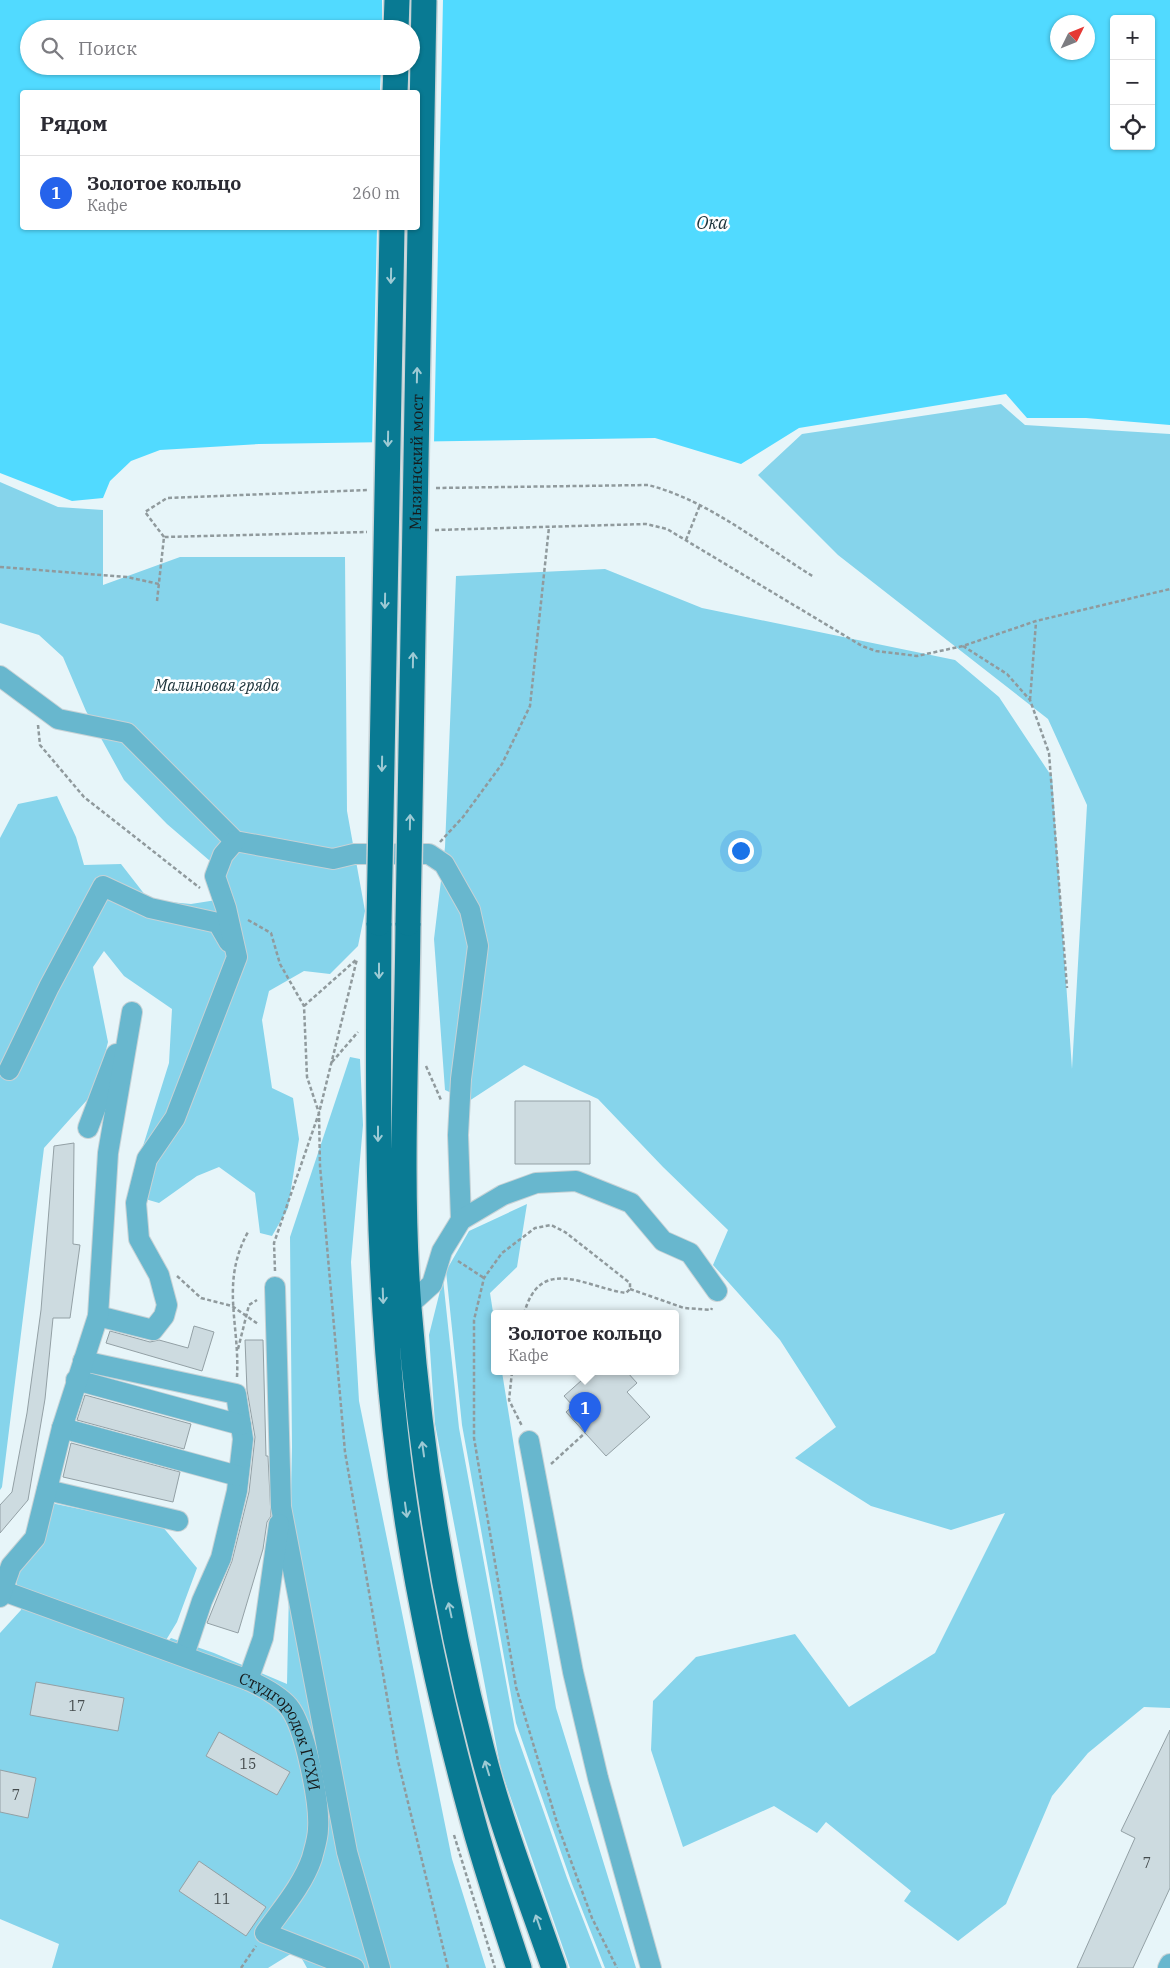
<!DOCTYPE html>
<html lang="ru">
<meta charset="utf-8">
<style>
body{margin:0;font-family:"IBM Plex Serif",serif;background:#f7f7f7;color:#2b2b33}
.controls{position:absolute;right:15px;top:15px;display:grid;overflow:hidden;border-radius:5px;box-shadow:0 1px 4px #0004}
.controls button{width:45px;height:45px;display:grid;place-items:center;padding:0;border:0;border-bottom:1px solid #e1e1e2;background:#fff;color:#2b2b33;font:25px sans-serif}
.compass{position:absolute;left:1050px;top:15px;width:45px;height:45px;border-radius:50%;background:#fff;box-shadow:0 1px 4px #0004;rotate:47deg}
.you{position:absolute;left:740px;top:850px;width:18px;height:18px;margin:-12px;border:4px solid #fff;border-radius:50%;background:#1a73e8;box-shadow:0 0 0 8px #1a73e833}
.badge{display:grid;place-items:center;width:32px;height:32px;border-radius:50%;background:#2563eb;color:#fff;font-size:16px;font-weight:700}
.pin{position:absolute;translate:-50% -41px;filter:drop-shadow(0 1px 2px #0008)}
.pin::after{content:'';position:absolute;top:26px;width:18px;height:15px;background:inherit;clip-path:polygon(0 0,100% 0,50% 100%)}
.popup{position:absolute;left:491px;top:1310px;width:188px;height:65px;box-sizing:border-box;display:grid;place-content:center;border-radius:5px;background:#fff;filter:drop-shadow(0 1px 4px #0005);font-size:16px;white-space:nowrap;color:#7c7c81}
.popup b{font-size:19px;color:#2b2b33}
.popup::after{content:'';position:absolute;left:50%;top:100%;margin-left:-10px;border:10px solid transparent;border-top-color:#fff}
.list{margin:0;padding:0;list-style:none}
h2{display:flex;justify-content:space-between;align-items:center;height:65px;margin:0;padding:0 20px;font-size:21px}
h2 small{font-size:16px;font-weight:400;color:#7c7c81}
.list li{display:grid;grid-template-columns:32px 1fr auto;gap:15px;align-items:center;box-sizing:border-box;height:75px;padding:0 20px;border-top:1px solid #e1e1e2}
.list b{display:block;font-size:19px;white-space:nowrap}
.list p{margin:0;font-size:16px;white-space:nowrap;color:#7c7c81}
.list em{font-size:16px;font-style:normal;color:#7c7c81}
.icon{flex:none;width:28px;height:28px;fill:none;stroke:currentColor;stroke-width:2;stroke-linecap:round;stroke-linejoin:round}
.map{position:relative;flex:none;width:1170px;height:1968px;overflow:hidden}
.search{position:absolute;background:#fff;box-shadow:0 1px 4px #0004;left:20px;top:20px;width:400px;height:55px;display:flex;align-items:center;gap:12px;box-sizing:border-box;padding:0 18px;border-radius:28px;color:#7c7c81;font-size:19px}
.panel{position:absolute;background:#fff;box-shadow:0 1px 4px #0004;left:20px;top:90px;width:400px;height:140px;border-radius:5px}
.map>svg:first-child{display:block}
</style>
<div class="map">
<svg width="1170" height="1968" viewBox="0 0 1170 1968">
<rect width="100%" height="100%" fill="#e7f5f9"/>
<path fill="#86d4eb" d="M1001 404 1025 425 1170 434V1708L1144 1707 1088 1753 1052 1796 1006 1904 958 1941 904 1901 911 1891 826 1822 817 1833 774 1806 683 1847 651 1750 653 1701 696 1657 795 1634 849 1707 935 1653 1005 1513 951 1530 871 1506 795 1458 836 1427 780 1340 713 1265 728 1230 663 1167 598 1099 524 1065 469 1101 445 1090 434 939 445 847 456 576 605 569 702 608 955 660 999 697 1052 777 1072 1069 1087 805 1048 719 838 555 758 475 802 434Z
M0 482 58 507 103 510V585L180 557H345L347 811 365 911 358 946 330 974 304 971 269 991 262 1020 272 1088 293 1098 299 1139 288 1208 272 1236 260 1233 255 1193 219 1167 197 1176 159 1203 128 1194 169 1063 172 1009 124 976 104 951 93 967 108 1042 96 1090 44 1148 2 1487 0 1490V838L18 804 57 796 76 837 84 865 121 864 149 900 191 904 229 898 224 873 167 824 124 780 86 711 63 657 39 635 0 623Z
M350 1057 360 1059 363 1125 351 1262 359 1401 452 1859 486 1968H307L297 1950 268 1968H52L59 1944 0 1919V1633L21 1610 16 1580 51 1503 162 1526 197 1568 177 1622 160 1650 171 1638 214 1653 287 1684 292 1447 290 1237Z
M527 1204 517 1267 490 1293 495 1325V1372H502L556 1708 636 1968H605L572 1884 516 1723 462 1425 446 1271 469 1231Z
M443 1279 459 1428 515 1730 567 1878 602 1968H570L501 1770 435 1424 429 1335Z"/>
<path fill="#51daff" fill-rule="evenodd" d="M0 0H1170V425L1086 418H1027L1006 394 799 428 741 464 655 438 259 444 160 450 131 461 110 481 103 498 72 501 0 473ZM1114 19H1151V146H1114ZM1058 22H1088V52H1058ZM29 29H411V66H29ZM22 92H418V228H22Z"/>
<path fill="#e7f5f9" d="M382 0H443L434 444 372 445 377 228H418V92H380L381 66H411V29H382Z"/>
<path fill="#cddbe0" stroke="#93a0a5" d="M515 1101H590V1164H515Z
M74 1143 73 1244 80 1245 70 1318H53L45 1399 28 1500 0 1533V1505L12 1492 27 1413 41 1310 54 1146Z
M194 1326 214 1332 202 1371 106 1343 110 1331 150 1342 159 1340 188 1348Z
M245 1340H263L266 1456H268L271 1516 267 1522 263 1549 238 1633 207 1623 232 1561 249 1492 255 1437 247 1390Z
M591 1372H627L637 1383 627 1392 650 1417 606 1456 566 1412 573 1406 564 1396Z
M85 1395 191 1424 184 1449 77 1420Z
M71 1443 180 1472 173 1502 63 1477Z
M36 1682 124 1698 118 1731 30 1715Z
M1170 1730V1888L1133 1968H1077L1135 1838 1121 1831Z
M219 1732 290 1772 277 1795 206 1756Z
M0 1770 36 1778 28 1818 0 1812Z
M199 1861 266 1907 246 1936 179 1891Z"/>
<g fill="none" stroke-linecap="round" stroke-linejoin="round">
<g stroke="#c6d2d6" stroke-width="22">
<g id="minor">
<path d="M0 676 58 719 127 733 235 841 333 859 354 854H429L444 864 470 910 478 946 461 1079 458 1135 461 1220"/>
<path d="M9 1070 49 987 103 886 150 908 218 923 229 942"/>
<path d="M88 1128 116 1054"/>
<path d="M275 1287 281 1507 347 1852 380 1968"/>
<path d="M409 1305 432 1284 442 1251 461 1220 503 1195 536 1183 576 1181 631 1203 663 1241 690 1253 717 1291"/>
<path d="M98 1316 153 1330 164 1316 167 1305 159 1275 139 1239 136 1203 147 1159 175 1118 237 957 226 908 215 876 223 855 235 841"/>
<path d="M83 1361 236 1394 243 1439 237 1491 221 1558 202 1601 184 1655"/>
<path d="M76 1380 241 1425"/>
<path d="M62 1428 238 1476"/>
<path d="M529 1441 573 1672 598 1778 651 1968"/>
<path d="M47 1490 178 1521"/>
<path id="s1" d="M3 1591 248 1680C261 1686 280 1696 289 1707 305 1727 320 1803 318 1829 318 1838 314 1850 312 1858 303 1885 281 1910 265 1933L354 1968"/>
<path d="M0 1597 11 1566 35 1538 62 1428 98 1316 108 1153 132 1012"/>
<path d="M248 1680 263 1638 279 1524"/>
<path d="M1168 1968 1170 1964"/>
</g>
</g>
<g stroke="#c6d2d6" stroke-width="28">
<path id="major" d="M396 29 397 0
M395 92 396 66
M379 923C378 1092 376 1260 395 1429 409 1557 436 1685 470 1810 484 1863 502 1916 519 1968
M408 923C407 1050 399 1181 409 1308 421 1457 444 1605 482 1750 501 1824 529 1896 554 1968"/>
</g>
<path stroke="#909a9d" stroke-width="2.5" stroke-dasharray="4 2.5" stroke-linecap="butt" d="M436 488 648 485C708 500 762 545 814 577
M435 530 646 524 667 529 862 646 876 651 917 656 963 646 1036 621 1170 589
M164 537 145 512 167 498 368 490
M686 540 700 505
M0 567 127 577 159 584
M157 601 164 537 367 532
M963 646 1007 674 1030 700 1049 753 1067 988
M1030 700 1036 622
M38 725 40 745 84 797 200 888
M440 842 463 817 502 764 530 706 549 527
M248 920 271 933 280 964 304 1006 307 1077 319 1113 320 1166 345 1452 398 1761 448 1968
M304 1006 357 959
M332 1062 358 1032
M426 1066 441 1100
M458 1261 484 1278
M275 1271 274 1243 319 1113 357 959
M177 1276 201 1298 232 1306 258 1324
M630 1289 684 1308 711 1310 712 1308
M524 1314C540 1253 587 1288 626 1293L630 1289V1283L565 1232 551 1225 535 1228 502 1253 484 1278 474 1320V1438L516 1687 558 1826 592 1918 617 1968
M238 1349 249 1305 257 1300
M512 1372 509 1400 522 1426
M237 1377C240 1324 220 1283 248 1232
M551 1464 585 1433
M454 1835 495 1968
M241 1968 256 1946"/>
<use href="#minor" stroke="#68b7ce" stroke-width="20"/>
<use href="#major" stroke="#097a93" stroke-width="25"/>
<g stroke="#c6d2d6" stroke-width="28" stroke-linecap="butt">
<g id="major-bridge">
<path d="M379 923 392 228"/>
<path id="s2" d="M408 923 424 0"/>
</g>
</g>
<use href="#major-bridge" stroke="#097a93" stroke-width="25"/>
</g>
<defs><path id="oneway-shaft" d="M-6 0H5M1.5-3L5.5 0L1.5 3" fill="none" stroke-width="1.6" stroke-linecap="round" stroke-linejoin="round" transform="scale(1.25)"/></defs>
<g stroke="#9dcad4">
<use href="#oneway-shaft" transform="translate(391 276) rotate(91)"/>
<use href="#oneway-shaft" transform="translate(417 375) rotate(-89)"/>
<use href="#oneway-shaft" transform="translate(388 439) rotate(91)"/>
<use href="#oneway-shaft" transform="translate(385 601) rotate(91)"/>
<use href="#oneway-shaft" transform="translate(413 660) rotate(-89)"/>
<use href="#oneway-shaft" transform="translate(382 764) rotate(91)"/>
<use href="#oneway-shaft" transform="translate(410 822) rotate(-89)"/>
<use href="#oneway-shaft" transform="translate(379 971) rotate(90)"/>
<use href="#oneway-shaft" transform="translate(378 1134) rotate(90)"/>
<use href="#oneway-shaft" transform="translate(383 1296) rotate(88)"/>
<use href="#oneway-shaft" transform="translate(423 1449) rotate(-98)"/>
<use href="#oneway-shaft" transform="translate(406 1510) rotate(82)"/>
<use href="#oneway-shaft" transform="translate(450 1610) rotate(-102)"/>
<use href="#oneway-shaft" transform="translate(487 1768) rotate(-107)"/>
<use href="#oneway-shaft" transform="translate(538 1922) rotate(-109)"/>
</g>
<g text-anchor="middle" stroke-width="5" stroke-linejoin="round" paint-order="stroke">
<g font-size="14" fill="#444b4d">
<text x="77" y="1711">17</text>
<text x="248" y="1769">15</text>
<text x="16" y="1800">7</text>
<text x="1147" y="1868">7</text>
<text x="222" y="1904">11</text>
</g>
<g font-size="16" fill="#161b1c" stroke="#fff">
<text dy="6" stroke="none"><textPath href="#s2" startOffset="461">Мызинский мост</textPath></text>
<text dy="6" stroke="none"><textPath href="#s1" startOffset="325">Студгородок ГСХИ</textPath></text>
</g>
<g font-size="16" font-style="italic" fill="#1a3138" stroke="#fff">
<text x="217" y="691">Малиновая гряда</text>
</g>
<g font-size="18" font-style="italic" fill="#1d343b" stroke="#fff">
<text x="712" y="229">Ока</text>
</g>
</g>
</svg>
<div class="controls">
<button>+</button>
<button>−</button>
<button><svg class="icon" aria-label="locate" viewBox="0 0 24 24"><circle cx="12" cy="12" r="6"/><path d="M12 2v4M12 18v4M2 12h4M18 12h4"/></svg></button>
</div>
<svg class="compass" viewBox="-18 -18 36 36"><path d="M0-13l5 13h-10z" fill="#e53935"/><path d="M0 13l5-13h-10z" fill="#7c7c81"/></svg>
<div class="you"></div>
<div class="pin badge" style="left:585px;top:1433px">1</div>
<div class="popup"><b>Золотое кольцо</b>Кафе</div>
<div class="search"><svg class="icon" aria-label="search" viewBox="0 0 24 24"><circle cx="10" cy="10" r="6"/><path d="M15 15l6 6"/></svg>Поиск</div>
<section class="panel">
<h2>Рядом<small></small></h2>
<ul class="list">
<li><span class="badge">1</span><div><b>Золотое кольцо</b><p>Кафе</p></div><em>260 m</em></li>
</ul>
</section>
</div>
